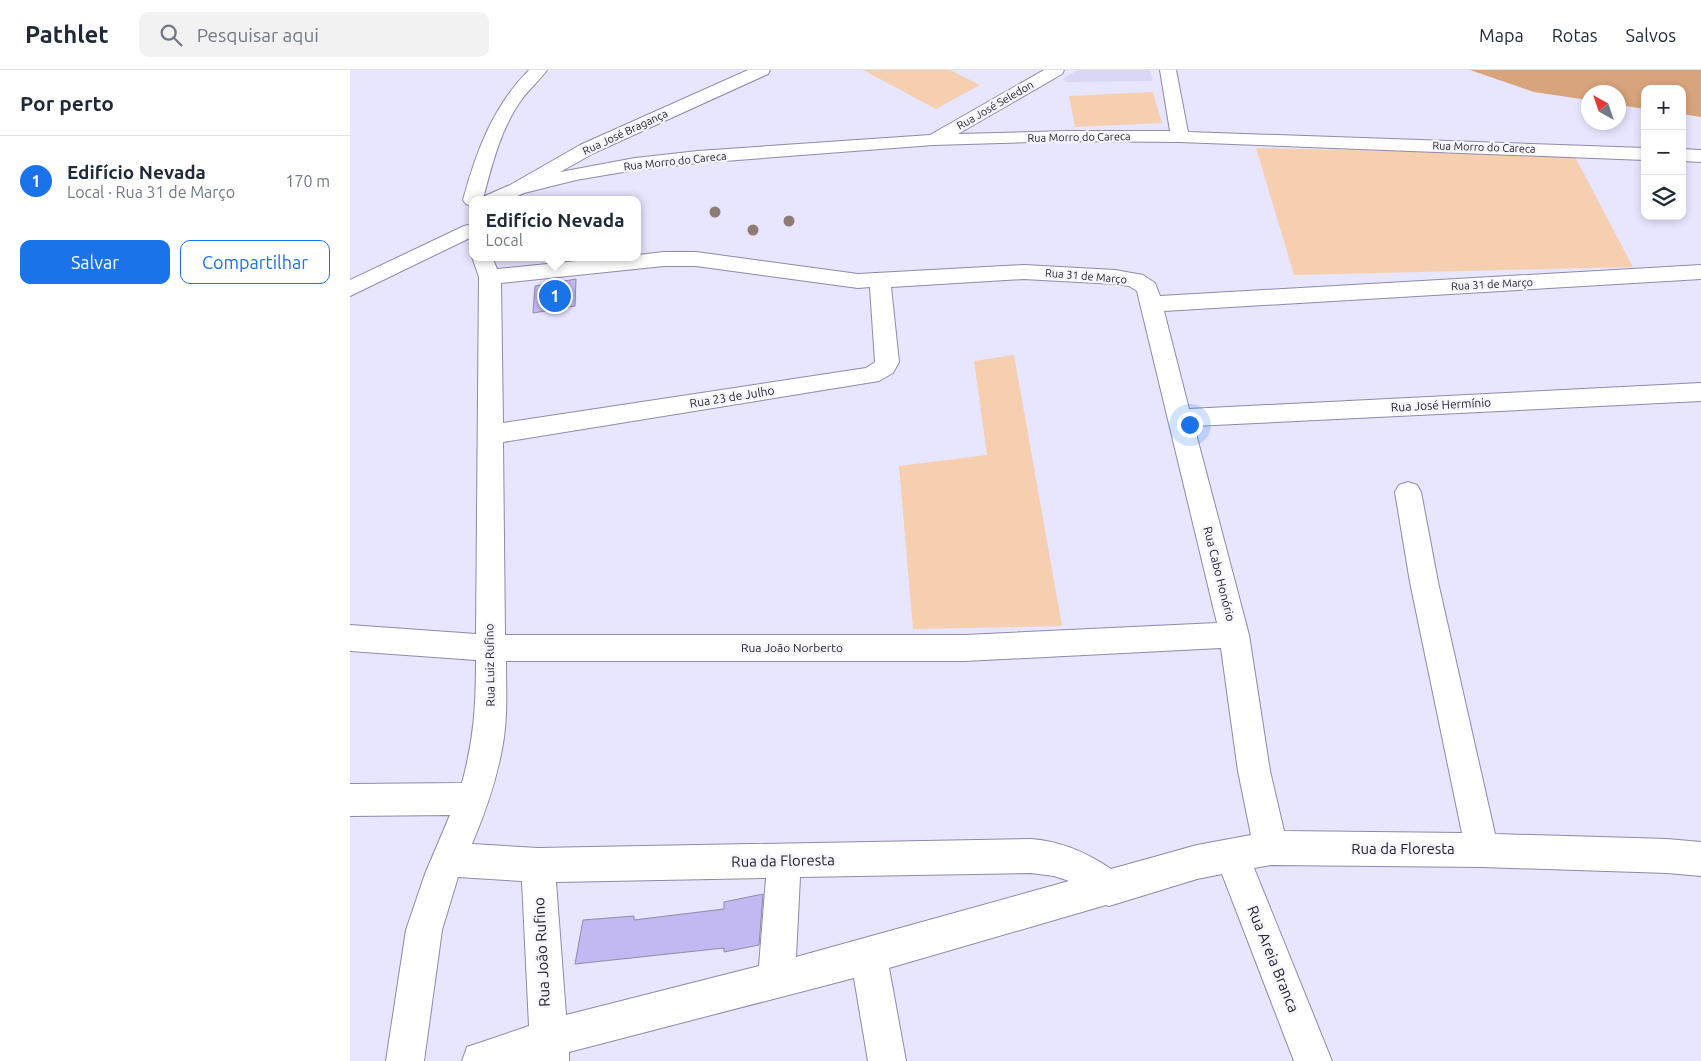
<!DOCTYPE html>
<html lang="pt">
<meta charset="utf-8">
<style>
body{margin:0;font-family:Ubuntu,sans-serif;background:#f2f2f3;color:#1f2937}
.controls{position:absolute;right:15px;top:15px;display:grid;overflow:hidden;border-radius:10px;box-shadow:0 2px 8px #0003}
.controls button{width:45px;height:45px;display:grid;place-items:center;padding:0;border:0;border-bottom:1px solid #e0e1e3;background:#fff;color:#1f2937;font:25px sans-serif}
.compass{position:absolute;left:1231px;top:15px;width:45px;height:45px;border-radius:50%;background:#fff;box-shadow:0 2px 8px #0003;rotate:320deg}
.you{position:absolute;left:839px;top:354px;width:18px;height:18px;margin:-12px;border:4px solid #fff;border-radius:50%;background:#1a73e8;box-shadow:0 0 0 8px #1a73e833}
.badge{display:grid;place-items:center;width:32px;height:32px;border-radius:50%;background:#1a73e8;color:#fff;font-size:16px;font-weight:700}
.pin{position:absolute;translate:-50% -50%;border:2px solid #fff;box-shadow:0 1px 5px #0006}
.popup{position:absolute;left:119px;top:126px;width:172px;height:65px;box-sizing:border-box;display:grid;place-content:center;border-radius:10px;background:#fff;filter:drop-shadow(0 1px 4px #0005);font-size:16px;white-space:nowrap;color:#747a83}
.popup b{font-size:19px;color:#1f2937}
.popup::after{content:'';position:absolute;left:50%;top:100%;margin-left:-10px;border:10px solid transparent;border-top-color:#fff}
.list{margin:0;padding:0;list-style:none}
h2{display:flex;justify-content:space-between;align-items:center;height:65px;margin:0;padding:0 20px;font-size:21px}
h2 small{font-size:16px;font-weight:400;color:#747a83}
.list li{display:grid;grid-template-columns:32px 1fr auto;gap:15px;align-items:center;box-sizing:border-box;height:90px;padding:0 20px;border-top:1px solid #e0e1e3}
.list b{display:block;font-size:19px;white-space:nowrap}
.list p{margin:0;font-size:16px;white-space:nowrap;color:#747a83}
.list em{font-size:16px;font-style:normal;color:#747a83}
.actions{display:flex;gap:10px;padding:15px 20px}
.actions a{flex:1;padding:11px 0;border:1px solid #1a73e8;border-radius:10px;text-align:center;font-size:18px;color:#1a73e8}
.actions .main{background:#1a73e8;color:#fff}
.icon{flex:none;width:28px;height:28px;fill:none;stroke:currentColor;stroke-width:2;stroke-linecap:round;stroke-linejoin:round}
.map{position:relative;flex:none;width:1351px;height:991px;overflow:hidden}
header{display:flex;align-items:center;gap:30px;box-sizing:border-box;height:70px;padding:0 25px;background:#fff;border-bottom:1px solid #e0e1e3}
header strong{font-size:24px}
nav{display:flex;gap:28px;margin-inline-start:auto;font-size:18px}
.search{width:350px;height:45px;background:#f2f2f3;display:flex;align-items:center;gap:12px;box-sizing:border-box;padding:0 18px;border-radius:10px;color:#747a83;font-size:19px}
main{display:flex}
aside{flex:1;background:#fff}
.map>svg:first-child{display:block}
</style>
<header>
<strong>Pathlet</strong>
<div class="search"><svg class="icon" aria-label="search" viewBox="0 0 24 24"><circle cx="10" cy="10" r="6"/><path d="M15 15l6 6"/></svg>Pesquisar aqui</div>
<nav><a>Mapa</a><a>Rotas</a><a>Salvos</a></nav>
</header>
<main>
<aside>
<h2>Por perto<small></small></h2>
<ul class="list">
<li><span class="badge">1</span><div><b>Edifício Nevada</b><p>Local · Rua 31 de Março</p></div><em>170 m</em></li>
</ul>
<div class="actions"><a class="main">Salvar</a><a>Compartilhar</a></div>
</aside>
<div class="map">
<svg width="1351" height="991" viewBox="0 0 1351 991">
<rect width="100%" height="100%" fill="#e8e5ff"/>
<path fill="#dad6f6" d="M728 0H800L803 11 715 12 714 8Z"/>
<path fill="#f6cfb1" d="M513 0H600L630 15 586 39Z
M803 22 812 53 725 57 719 26Z
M906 78 1224 85 1283 197 944 205Z
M664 285 712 556 563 559 549 396 637 385 624 291Z"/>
<path fill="#d8a47c" d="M1120 0H1351V47L1332 44V19H1295V39L1269 35 1268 22H1238V30L1184 22Z"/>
<path fill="#c2b9f3" stroke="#908ba9" d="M226 209 225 236 183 243 185 216Z
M413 824 409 875 374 882V878L225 894 233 850 284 846V850L374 839V832Z"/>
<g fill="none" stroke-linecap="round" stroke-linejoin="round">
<g stroke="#8e8aa7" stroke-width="2">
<path id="minor" d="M179 0H197C190 10 180 18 172 29 151 58 142 94 133 129L135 126 160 115 230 75 398 0H420L418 4 244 83 210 102 285 88 348 81 580 65 694 0H714L712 4 608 64 719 61H820L810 0H826L838 62 1295 78V90L830 72 719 71 583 75 348 93 285 100 226 110 174 123 159 130H122V136L116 134 113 130C126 82 143 36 179 0Z
M1332 79 1351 80V92L1332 91Z
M122 154V167L0 226V210L114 156Z
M314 182H346L508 204 674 195 765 200 793 205 805 213 810 226 1351 195V209L814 241 839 339 1351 313V331L844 356 899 565 920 701 934 761 1112 763 1060 512 1045 422 1049 415 1058 412 1067 415 1071 422 1088 512 1145 764 1317 769 1351 772V806L1317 803 1132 797 921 795 904 798 982 991H944L872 804 847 809 759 836 756 835 539 898 556 991H518L504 908 219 982V991H112L117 977 179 956 172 811 108 807 92 860 74 991H36L56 860 75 804 100 745 0 746V714L112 713C124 669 126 635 126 590L0 581V555L126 564 129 207 122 187H142L147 199 266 187H288V185ZM314 196H346L508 218 520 217 525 292 516 298 153 353 151 213ZM674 209 765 214 779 216 787 221 867 553 615 565H155L153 372 529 311 543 303 549 292 541 217ZM871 578 888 701 901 765 847 775 761 799C736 782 711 771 681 769L188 778 122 774C135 743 146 712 152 679 158 650 156 620 156 591H615ZM681 803 704 806 719 811 446 887 450 807ZM416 808 409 896 216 945 206 812Z"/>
</g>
<use href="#minor" fill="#fff" fill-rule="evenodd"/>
</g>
<g fill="#8e7b74">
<circle cx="365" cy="142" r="5.5"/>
<circle cx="439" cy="151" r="5.5"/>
<circle cx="403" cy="160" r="5.5"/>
</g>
<g text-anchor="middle" stroke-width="4.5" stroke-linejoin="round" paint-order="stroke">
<g font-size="11" fill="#25232f" stroke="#f5f5fb">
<text transform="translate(645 35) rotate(-30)" y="4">Rua José Seledon</text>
<text transform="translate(275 62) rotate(-25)" y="4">Rua José Bragança</text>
<text transform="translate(729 67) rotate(-1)" y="4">Rua Morro do Careca</text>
<text transform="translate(1134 77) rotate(2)" y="4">Rua Morro do Careca</text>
<text transform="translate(325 91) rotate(-6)" y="4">Rua Morro do Careca</text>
<text transform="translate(736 206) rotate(5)" y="4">Rua 31 de Março</text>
<text transform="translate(1142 214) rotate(-3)" y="4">Rua 31 de Março</text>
</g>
<g font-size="12" fill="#25232f" stroke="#f5f5fb">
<text transform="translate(382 327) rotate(-9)" y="4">Rua 23 de Julho</text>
<text transform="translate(1091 335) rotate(-3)" y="4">Rua José Hermínio</text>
<text transform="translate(869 504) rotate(76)" y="4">Rua Cabo Honório</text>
<text x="442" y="582">Rua João Norberto</text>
<text transform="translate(140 595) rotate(-91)" y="4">Rua Luiz Rufino</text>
</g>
<g font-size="15" fill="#25232f" stroke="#f5f5fb">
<text x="1053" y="784">Rua da Floresta</text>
<text transform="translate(433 791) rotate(-1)" y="5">Rua da Floresta</text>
<text transform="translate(192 882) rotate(-93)" y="5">Rua João Rufino</text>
<text transform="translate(923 889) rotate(68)" y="5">Rua Areia Branca</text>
</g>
</g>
</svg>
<div class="controls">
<button>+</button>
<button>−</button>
<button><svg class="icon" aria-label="layers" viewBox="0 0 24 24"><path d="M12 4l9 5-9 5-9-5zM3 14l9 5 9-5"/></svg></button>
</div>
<svg class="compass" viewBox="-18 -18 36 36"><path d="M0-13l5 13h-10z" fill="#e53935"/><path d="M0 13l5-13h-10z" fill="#747a83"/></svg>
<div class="you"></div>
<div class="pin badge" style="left:205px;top:226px">1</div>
<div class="popup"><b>Edifício Nevada</b>Local</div>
</div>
</main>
